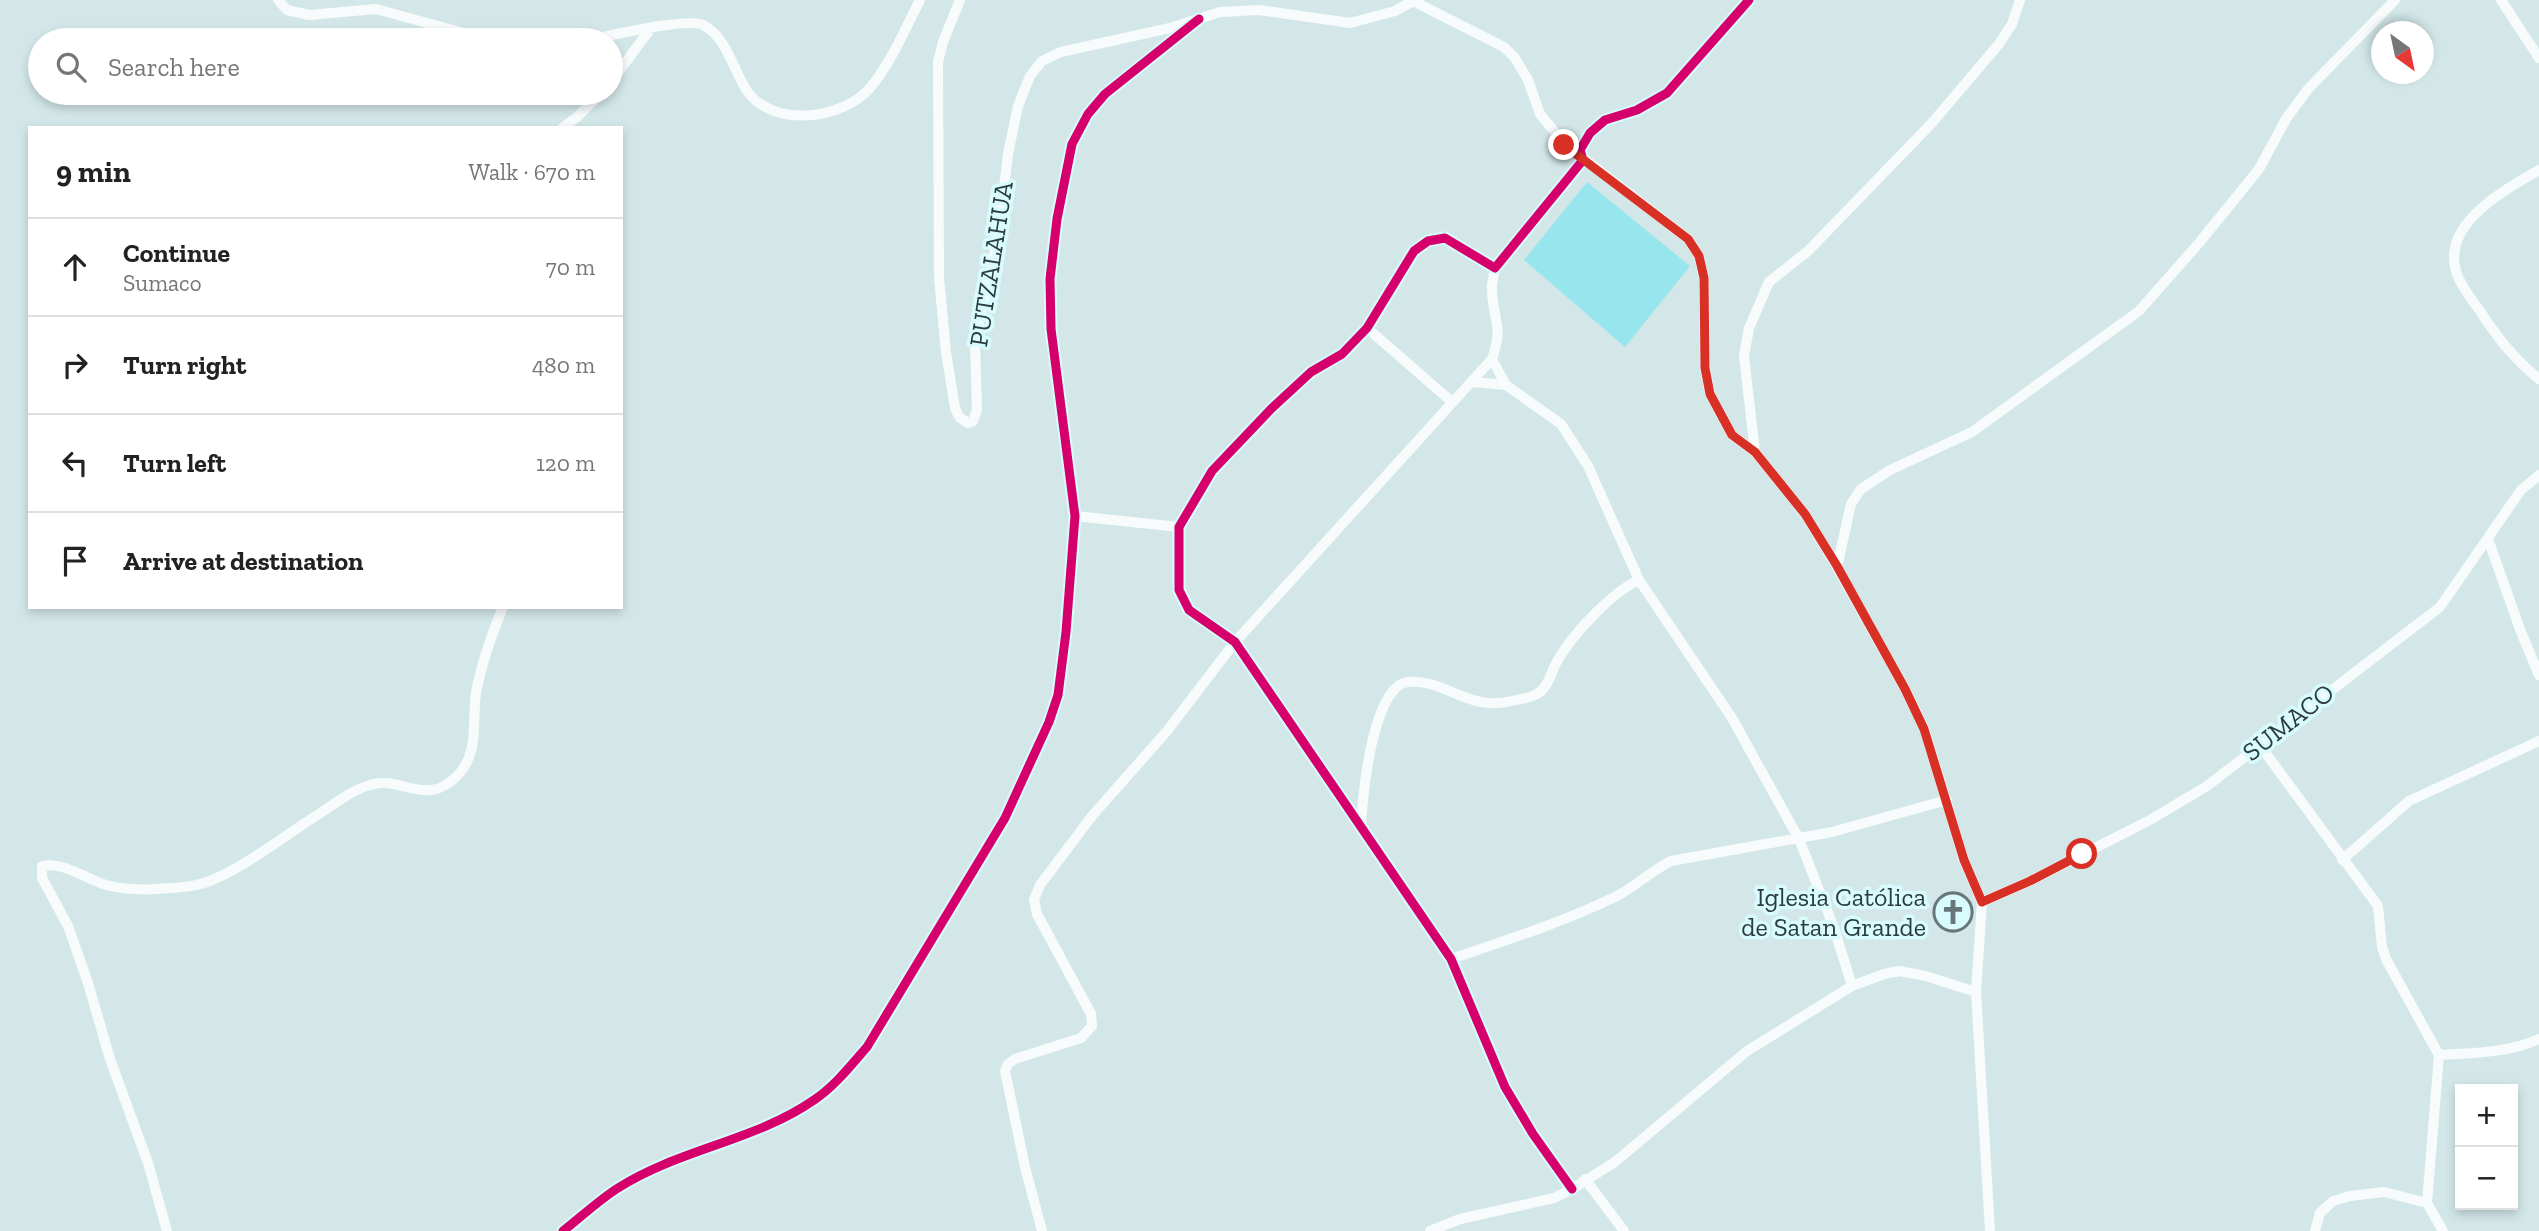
<!DOCTYPE html>
<meta charset="utf-8">
<style>
body{margin:0;font-family:"Zilla Slab",serif;background:#f2f2f2;color:#222}
.controls{position:absolute;right:21px;bottom:21px;display:grid;overflow:hidden;border-radius:0px;box-shadow:0 4px 10px #0003}
.controls button{width:63px;height:63px;display:grid;place-items:center;padding:0;border:0;border-bottom:2px solid #e0e0e0;background:#fff;color:#222;font:35px sans-serif}
.compass{position:absolute;left:2371px;top:21px;width:63px;height:63px;border-radius:50%;background:#fff;box-shadow:0 4px 10px #0003;rotate:147deg}
.stop{position:absolute;width:21px;height:21px;margin:-16px;border:5px solid #d93025;border-radius:50%;background:#fff}
.stop.end{background:#d93025;border-color:#fff;box-shadow:0 2px 7px #0008}
.list{margin:0;padding:0;list-style:none}
h2{display:flex;justify-content:space-between;align-items:center;height:91px;margin:0;padding:0 28px;font-size:30px}
h2 small{font-size:23px;font-weight:400;color:#767676}
.list li{display:grid;grid-template-columns:46px 1fr auto;gap:21px;align-items:center;box-sizing:border-box;height:98px;padding:0 28px;border-top:2px solid #e0e0e0}
.list b{display:block;font-size:26px;white-space:nowrap}
.list p{margin:0;font-size:23px;white-space:nowrap;color:#767676}
.list em{font-size:23px;font-style:normal;color:#767676}
.icon{flex:none;width:38px;height:38px;fill:none;stroke:currentColor;stroke-width:2;stroke-linecap:round;stroke-linejoin:round}
.map{position:relative;flex:none;width:2539px;height:1231px;overflow:hidden}
.search{position:absolute;background:#fff;box-shadow:0 4px 10px #0003;left:28px;top:28px;width:595px;height:77px;display:flex;align-items:center;gap:18px;box-sizing:border-box;padding:0 24px;border-radius:38px;color:#767676;font-size:26px}
.panel{position:absolute;background:#fff;box-shadow:0 4px 10px #0003;left:28px;top:126px;width:595px;height:483px;border-radius:0px}
.map>svg:first-child{display:block}
</style>
<div class="map">
<svg width="2539" height="1231" viewBox="0 0 2539 1231">
<rect width="100%" height="100%" fill="#d3e7e9"/>
<path fill="#98e6ed" d="M1587 182 1690 266 1625 347 1524 260Z"/>
<g fill="none" stroke-linecap="round" stroke-linejoin="round">
<path stroke="#f8fbfc" stroke-width="10" d="M278 0 287 10 309 15 376 9 471 35 501 40
M960 0 943 42 938 62 939 278 946 352 955 408 959 417 968 423 973 421 977 410 975 341 999 232 1008 154 1018 106 1030 76 1042 61 1061 52 1170 28 1220 12 1259 10 1350 23 1395 11 1415 0
M2501 0 2539 58
M1413 1 1504 47 1515 58 1528 80 1540 114 1565 144 1688 239 1699 256 1704 278 1705 368 1710 394 1732 435 1755 452 1805 514 1837 567 1905 689 1924 728 1964 860 1982 902 1976 992 1990 1231
M588 40C609 36 687 17 703 25 727 37 733 70 747 91 773 128 842 120 870 88 891 63 905 29 920 0
M611 82 651 28
M562 128 576 118 601 93
M2539 170C2503 191 2435 227 2459 279 2464 290 2473 301 2480 311 2497 337 2514 359 2539 379
M1367 328 1452 402
M1492 359 1506 385 1561 424 1588 466 1639 580 1732 718 1799 839 1834 928 1852 986
M1471 382 1506 385
M1755 452 1744 356 1749 328 1769 282 1808 251 1931 124 1999 44 2012 24 2020 0
M1075 516 1179 527
M2488 539 2521 632 2539 675
M1837 567 1851 504 1861 489 1890 470 1972 432 2139 311 2199 243 2259 169 2286 119 2308 89 2395 0
M2259 744 2378 906 2382 947 2386 959 2439 1055C2472 1053 2508 1053 2539 1039
M1361 828C1362 799 1372 686 1408 682 1444 678 1467 712 1512 701 1520 699 1530 698 1537 694 1550 686 1551 670 1559 658 1574 633 1612 592 1639 580
M2342 860 2409 801 2539 741
M1982 902 2030 881 2150 820 2207 786 2440 607 2521 490 2539 475
M1451 959C1507 940 1563 922 1615 897 1635 887 1651 871 1671 861L1832 832 1947 800
M2439 1055 2427 1203 2443 1231
M1585 1179 1624 1231
M1572 1189 1533 1134 1505 1087 1451 959 1235 642 1189 610 1179 590V527L1212 471 1271 409 1311 372 1342 354 1367 328 1414 251 1428 241 1445 238 1495 268 1583 160 1580 150 1590 133 1605 120 1637 110 1667 93 1749 0
M167 1231 148 1163 110 1059 88 983 68 926 42 878V866C63 861 86 879 106 885 122 889 143 890 159 889 171 888 184 888 196 885 232 878 286 834 319 814 334 804 352 790 370 785 402 775 427 809 459 774 479 752 472 721 476 693 481 664 492 634 503 607
M563 1231C581 1217 599 1200 618 1188 679 1149 755 1141 814 1100 835 1086 850 1066 867 1047L1005 818 1049 722 1058 695 1066 632 1075 516 1051 329 1050 279 1057 219 1072 144 1088 114 1105 94 1199 19
M1042 1231 1025 1167 1005 1071 1008 1064 1015 1059 1081 1038 1092 1026 1091 1014 1037 914 1034 900 1040 885 1092 816 1167 731 1235 642 1492 359C1504 325 1493 322 1492 291 1491 284 1494 275 1495 268
M1430 1231 1460 1219 1554 1198 1572 1189 1615 1162 1747 1051 1852 986 1884 974 1899 971 1926 976 1976 992
M2315 1231 2320 1213 2333 1201 2350 1196 2384 1192 2427 1203"/>
<g stroke="#d8fbfe" stroke-width="13">
<path id="cycleway" d="M1572 1189 1533 1134 1505 1087 1451 959 1235 642 1189 610 1179 590V527L1212 471 1271 409 1311 372 1342 354 1367 328 1414 251 1428 241 1445 238 1495 268 1583 160 1580 150 1590 133 1605 120 1637 110 1667 93 1749 0
M563 1231C581 1217 599 1200 618 1188 679 1149 755 1141 814 1100 835 1086 850 1066 867 1047L1005 818 1049 722 1058 695 1066 632 1075 516 1051 329 1050 279 1057 219 1072 144 1088 114 1105 94 1199 19"/>
</g>
<use href="#cycleway" stroke="#d6006c" stroke-width="9"/>
</g>
<g fill="none" stroke-linecap="round" stroke-linejoin="round">
<path stroke="#d93025" stroke-width="9" d="M1564 145 1688 239 1699 256 1704 278 1705 368 1710 394 1732 435 1755 452 1805 514 1837 566 1905 689 1924 729 1964 860 1982 902 2030 881 2082 854"/>
</g>
<defs>
<g id="church-ring" transform="scale(2.0125)"><circle r="9.5" fill="#d8fbfe" stroke="#677779" stroke-width="1.5"/><path d="M-1.2-6h2.4v3.5h3.3v2.4h-3.3V6h-2.4V-.1h-3.3v-2.4h3.3Z" fill="#677779"/></g>
</defs>
<g fill-rule="evenodd">
<use href="#church-ring" x="1953" y="912"/>
</g>
<g text-anchor="middle" stroke-width="7" stroke-linejoin="round" paint-order="stroke">
<g font-size="26" fill="#2d3b3c" stroke="#d8fbfe">
<text transform="translate(991 264) rotate(-81)" y="9">PUTZALAHUA</text>
<text transform="translate(2288 722) rotate(-38)" y="9">SUMACO</text>
</g>
<g font-size="26" fill="#2d3b3c" stroke="#d8fbfe" text-anchor="end">
<text x="1926" y="906">Iglesia Católica<tspan x="1926" dy="30">de Satan Grande</tspan></text>
</g>
</g>
</svg>
<div class="controls">
<button>+</button>
<button>−</button>
</div>
<svg class="compass" viewBox="-18 -18 36 36"><path d="M0-13l5 13h-10z" fill="#e53935"/><path d="M0 13l5-13h-10z" fill="#767676"/></svg>
<div class="stop" style="left:2082px;top:854px"></div>
<div class="stop end" style="left:1564px;top:145px"></div>
<div class="search"><svg class="icon" aria-label="search" viewBox="0 0 24 24"><circle cx="10" cy="10" r="6"/><path d="M15 15l6 6"/></svg>Search here</div>
<section class="panel">
<h2>9 min<small>Walk · 670 m</small></h2>
<ul class="list">
<li><svg class="icon" aria-label="ahead" viewBox="0 0 24 24"><path d="M12 20V5M6 11l6-6 6 6"/></svg><div><b>Continue</b><p>Sumaco</p></div><em>70 m</em></li>
<li><svg class="icon" aria-label="right" viewBox="0 0 24 24"><path d="M7 20v-9h11M14 6l5 5-5 5"/></svg><div><b>Turn right</b></div><em>480 m</em></li>
<li><svg class="icon" aria-label="left" viewBox="0 0 24 24"><path d="M17 20v-9H6M10 6l-5 5 5 5"/></svg><div><b>Turn left</b></div><em>120 m</em></li>
<li><svg class="icon" aria-label="arrive" viewBox="0 0 24 24"><path d="M6 21V4h12l-3 4 3 4H6"/></svg><div><b>Arrive at destination</b></div></li>
</ul>
</section>
</div>
